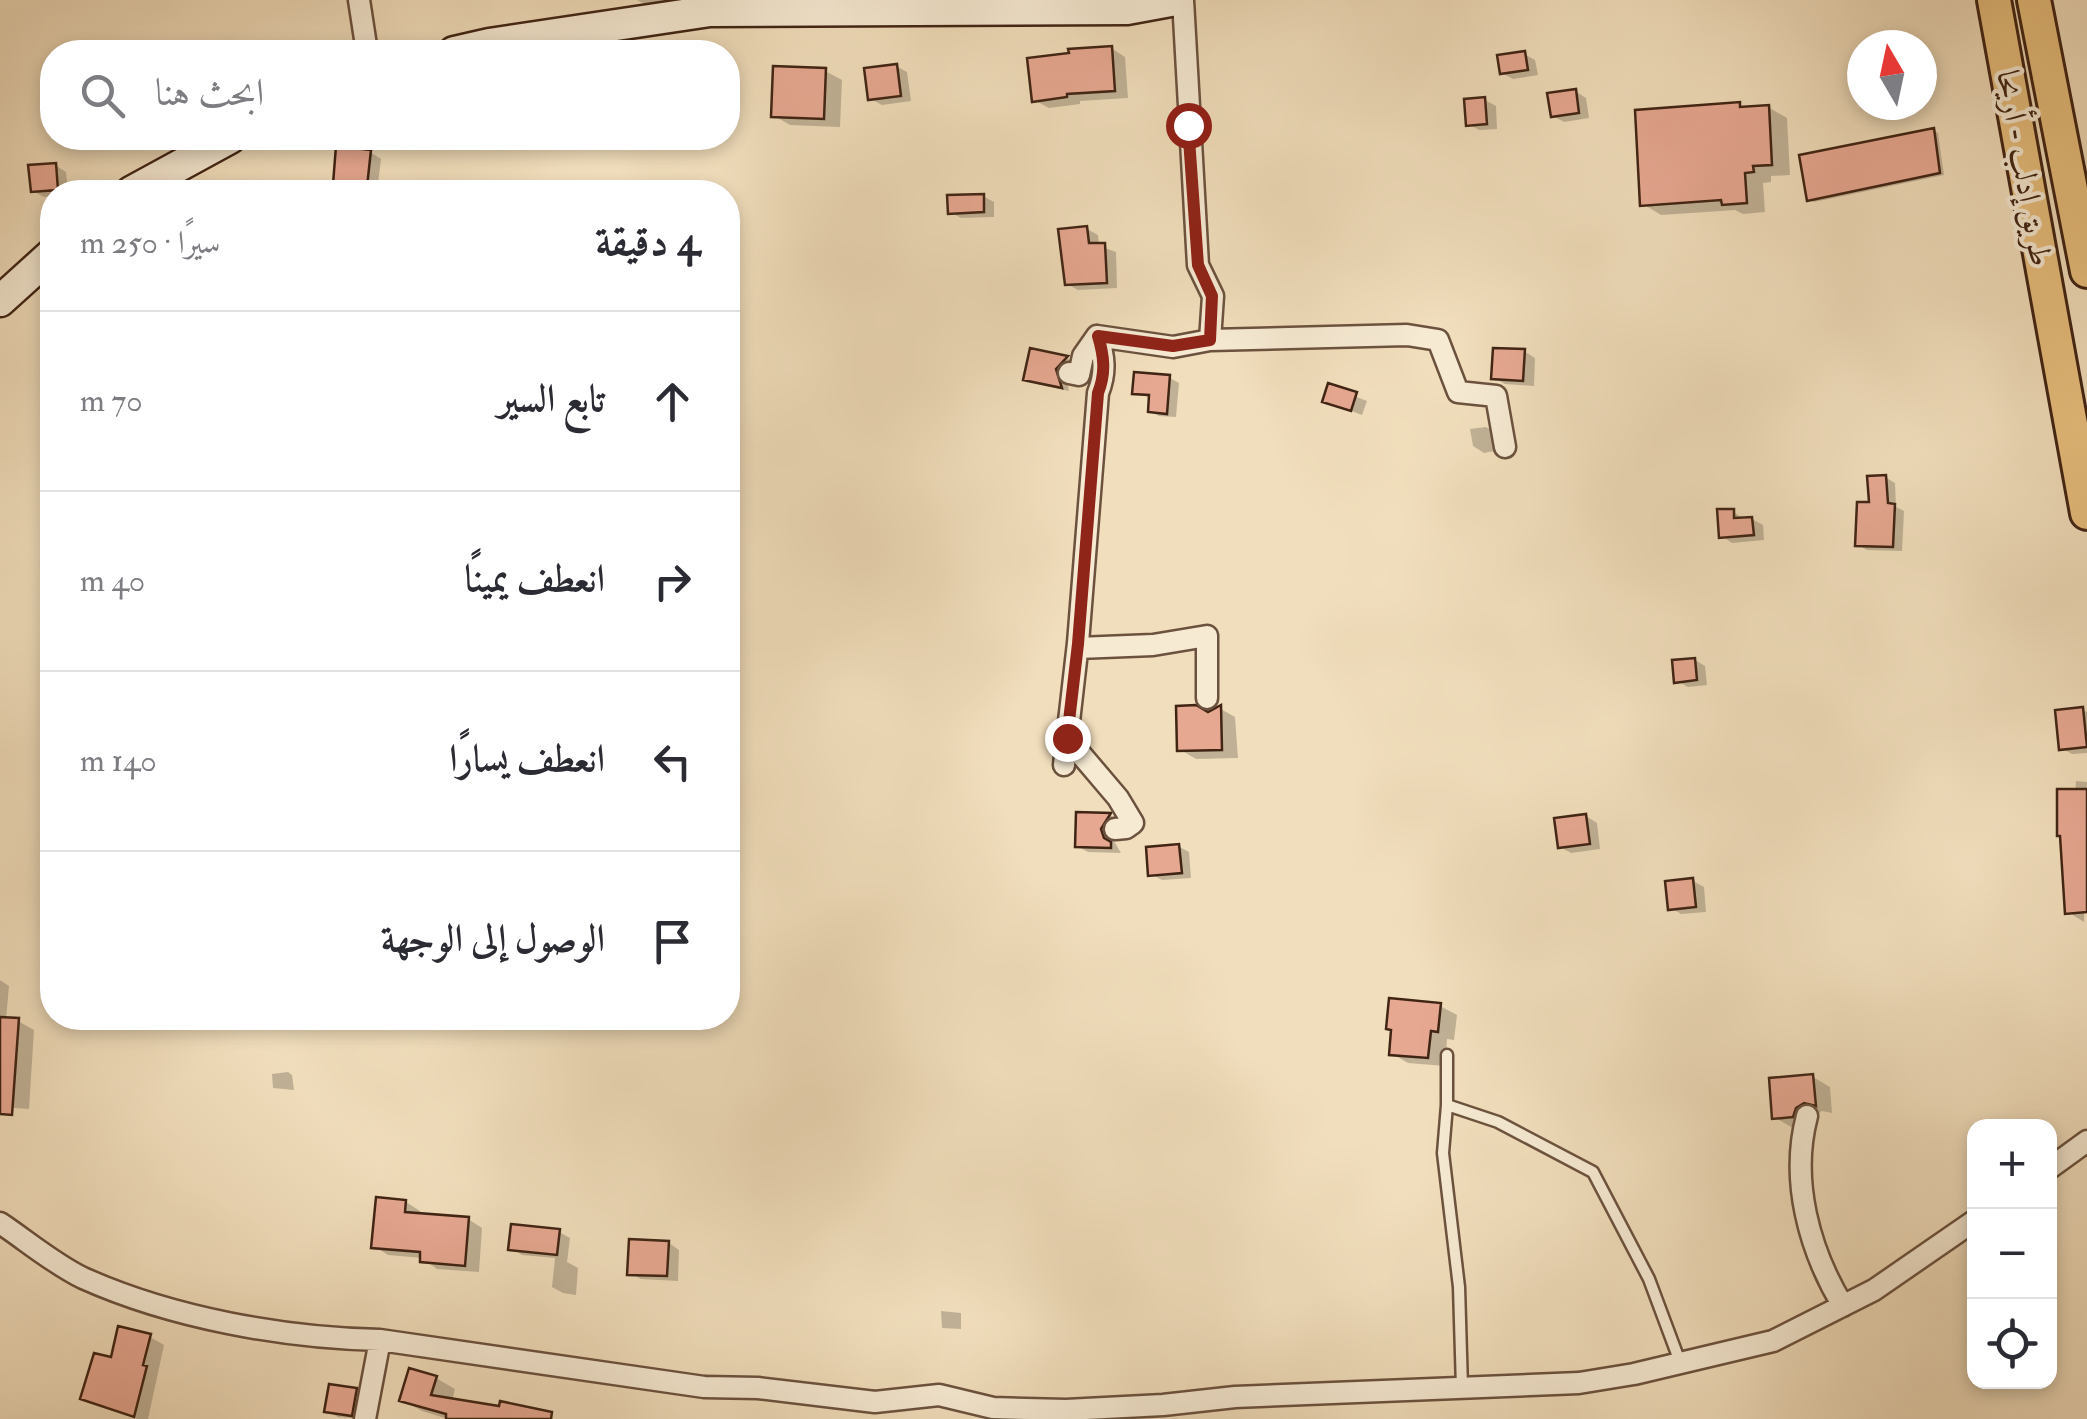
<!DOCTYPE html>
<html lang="ar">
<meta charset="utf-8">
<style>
body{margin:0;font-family:"IM FELL Double Pica",Amiri,serif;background:#f2f2f3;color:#2b2b33;direction:rtl}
.controls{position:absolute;right:30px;bottom:30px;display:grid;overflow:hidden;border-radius:20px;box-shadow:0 5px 15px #0003}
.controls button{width:90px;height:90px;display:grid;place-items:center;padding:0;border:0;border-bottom:2px solid #e1e1e2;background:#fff;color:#2b2b33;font:50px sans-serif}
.compass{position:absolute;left:1847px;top:30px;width:90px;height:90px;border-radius:50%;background:#fff;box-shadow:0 5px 15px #0003;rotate:351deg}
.stop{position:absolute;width:30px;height:30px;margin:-22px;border:8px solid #8f2418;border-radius:50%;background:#fff}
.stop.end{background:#8f2418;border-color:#fff;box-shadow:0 2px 10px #0008}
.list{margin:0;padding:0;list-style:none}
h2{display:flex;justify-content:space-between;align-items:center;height:130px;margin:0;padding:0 40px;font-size:42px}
h2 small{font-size:32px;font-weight:400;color:#7c7c81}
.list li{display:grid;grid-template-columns:65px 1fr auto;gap:30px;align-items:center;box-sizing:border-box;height:180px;padding:0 40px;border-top:2px solid #e1e1e2}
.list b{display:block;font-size:38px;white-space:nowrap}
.list em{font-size:32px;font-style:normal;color:#7c7c81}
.icon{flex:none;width:55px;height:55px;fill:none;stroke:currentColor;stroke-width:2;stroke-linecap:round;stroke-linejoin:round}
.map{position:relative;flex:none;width:2087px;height:1419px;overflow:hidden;direction:ltr}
.search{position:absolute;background:#fff;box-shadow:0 5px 15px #0003;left:40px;top:40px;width:700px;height:110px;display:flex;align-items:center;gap:25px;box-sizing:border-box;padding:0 35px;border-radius:40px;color:#7c7c81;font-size:38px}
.panel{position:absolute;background:#fff;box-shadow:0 5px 15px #0003;left:40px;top:180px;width:700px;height:850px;border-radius:40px;direction:rtl}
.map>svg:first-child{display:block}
</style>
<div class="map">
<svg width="2087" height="1419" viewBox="0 0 2087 1419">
<rect width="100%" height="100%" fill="#f1debc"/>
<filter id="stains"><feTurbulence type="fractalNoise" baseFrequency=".002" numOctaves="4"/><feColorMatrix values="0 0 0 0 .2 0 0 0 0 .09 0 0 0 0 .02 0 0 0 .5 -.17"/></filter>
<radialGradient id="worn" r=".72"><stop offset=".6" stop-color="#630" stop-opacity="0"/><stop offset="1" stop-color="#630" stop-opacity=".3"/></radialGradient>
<path fill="#0003" d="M637 0H742V2L643 3Z
M1111 48 1125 57 1128 98 1080 101V104L1049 108 1034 100Z
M1524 54 1535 60 1538 75 1513 79 1502 73Z
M896 66 907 72 911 101 882 105 871 99Z
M825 71 842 80 840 127 790 125 773 115Z
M1575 91 1586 98 1589 118 1564 122 1553 116Z
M1485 100 1496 106 1497 129 1479 130 1468 124Z
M1739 105 1747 109 1768 107 1787 118 1790 175 1771 176V182L1763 183 1765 212 1743 214 1735 210 1661 215 1643 204Z
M1934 131 1938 133 1944 175 1814 202 1809 199Z
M370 152 381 159 377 192 346 189 335 182Z
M55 165 66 172 68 192H52V196L44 197 33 191Z
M983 196 994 202V217L961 218 950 212Z
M1087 229 1098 235 1099 246 1116 252 1117 288 1078 290 1067 284Z
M1032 351 1067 358 1077 364 1066 376 1069 391 1037 384 1026 378Z
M1524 351 1535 358 1534 386 1505 384 1494 378Z
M1170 378 1179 383 1176 417 1159 416 1150 411 1151 398 1134 392Z
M1329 386 1367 401 1362 415 1325 401Z
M1486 427 1497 433 1500 450 1484 453 1473 446 1470 429Z
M1885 477 1895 483 1896 507 1904 511 1902 551 1867 550 1857 544Z
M1733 511 1744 520 1752 519 1763 525 1764 540 1732 543 1722 536Z
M1695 660 1705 666 1707 685 1688 687 1677 681Z
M1219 708 1235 717 1238 758 1196 759 1179 749 1208 714Z
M2083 710 2087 712V753L2072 754 2061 748Z
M2076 781 2087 782 2084 922 2068 912Z
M1078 814 1110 815 1120 821 1111 836 1121 853 1088 852 1077 846Z
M1586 816 1597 823 1600 849 1571 853 1560 847Z
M1178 846 1189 852 1191 878 1162 880 1151 874Z
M1693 881 1704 887 1706 912 1681 914 1671 908Z
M0 980 9 986 6 1020 18 1021 34 1030 29 1109 0 1107Z
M1440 1006 1457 1015 1454 1040 1447 1039 1445 1066 1408 1063 1391 1053Z
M288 1072 292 1075 294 1090 273 1088 272 1074Z
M1813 1077 1830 1087 1832 1113 1822 1111 1813 1117 1810 1126 1791 1127 1774 1117Z
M406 1202 420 1211V1216L468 1219 482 1228 479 1272 437 1269 422 1258 388 1255 374 1246Z
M559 1232 570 1238 567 1262 578 1268 576 1295 563 1293 552 1287 555 1258 522 1255 511 1248Z
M669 1243 679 1250 678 1281 641 1279 630 1273Z
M941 1311 961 1313V1329L942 1328Z
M150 1337 164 1345 148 1419H137L83 1398 113 1360Z
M436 1378 455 1389 452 1401 551 1419H448L422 1411 402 1400Z
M356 1390 367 1397 363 1419 338 1417 327 1411Z"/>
<path fill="#e7a892" stroke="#402414" stroke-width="2.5" d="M1112 46 1115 91 1067 94V97L1032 102 1027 58 1069 53 1068 49Z
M1525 51 1528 70 1500 74 1497 55Z
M897 64 901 96 868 100 864 68Z
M773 66 826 68 824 119 771 117Z
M1576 89 1579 113 1551 117 1547 93Z
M1485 97 1487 124 1466 126 1464 99Z
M1740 102V107L1769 105 1772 165 1753 166 1754 172 1745 173 1747 203 1722 205 1721 200 1640 206 1635 110Z
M1934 128 1940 173 1807 201 1799 155Z
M336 146 371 150 367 187 333 184Z
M56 163 58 190 31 192 28 165Z
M984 194V212L948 214 947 195Z
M1087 226 1089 243H1105L1107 283 1065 285 1058 229Z
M1030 348 1068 356 1056 369 1062 388 1023 380Z
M1493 348 1525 349 1523 381 1491 379Z
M1134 372 1170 375 1167 414 1148 412 1149 395 1132 394Z
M1328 383 1357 392 1351 411 1322 402Z
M1886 475 1888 503 1895 504 1893 547 1855 546 1857 502H1869L1867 476Z
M1717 509H1734V518L1752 517 1754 535 1719 538Z
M1695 658 1697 680 1674 683 1672 660Z
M1196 705 1208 712 1221 705 1222 750 1177 751 1176 706Z
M2083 707 2087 747 2059 750 2055 710Z
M2057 789H2087V912L2065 914 2060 836H2057Z
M1076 812 1111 813 1101 829 1104 838 1111 842V848L1075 847Z
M1586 814 1590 844 1558 848 1554 818Z
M1179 844 1182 873 1148 876 1146 847Z
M1693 878 1696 907 1668 910 1665 881Z
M1389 998 1441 1003 1438 1032 1431 1031 1428 1058 1389 1055 1391 1030 1386 1029Z
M0 1017 19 1018 12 1115 0 1114Z
M1813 1074 1816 1106 1804 1103 1796 1108 1793 1117 1772 1119 1769 1078Z
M376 1197 406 1200 405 1212 469 1217 465 1266 420 1262V1252L371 1248Z
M511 1224 560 1229 557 1255 508 1250Z
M629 1239 669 1241 667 1276 627 1275Z
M118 1326 151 1334 143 1365 147 1366 134 1417 80 1399 94 1353 111 1357Z
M409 1368 437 1376 431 1395 499 1406 500 1401 552 1412 551 1419H446V1414L399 1401Z
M329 1384 357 1388 352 1416 324 1412Z"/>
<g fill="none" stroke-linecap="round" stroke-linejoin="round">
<g stroke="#6c523e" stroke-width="15">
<path id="lane" d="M1447 1055V1105L1498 1122 1593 1172 1649 1279 1680 1362
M1447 1105 1443 1153 1459 1287 1462 1388"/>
</g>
<g stroke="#6c523e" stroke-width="25">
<path id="street" d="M359 0 367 52
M1183 0 1198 265 1213 296 1210 340 1407 335 1438 340 1458 392 1496 396 1505 447
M1069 373 1079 375 1083 356 1097 336 1173 347 1210 340
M1078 648 1153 645 1207 636V698
M1067 738 1118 798 1133 823 1126 828 1115 829
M1064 765 1078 643 1098 393C1106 373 1105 356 1097 336
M1807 1116C1790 1180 1809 1250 1843 1306
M2050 1168 2087 1141
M0 1223C27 1241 54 1264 83 1278 172 1318 284 1338 380 1340L704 1387 758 1388 875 1402 939 1395 993 1408 1066 1410 1163 1405 1235 1397 1579 1383 1634 1374 1773 1341 1874 1290 1974 1221
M365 1419 380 1340"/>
</g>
<g stroke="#402414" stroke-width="35">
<path id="secondary" d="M454 52 489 44 710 11 1127 9 1176 0
M131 192 230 138
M0 301 52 254"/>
</g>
<g stroke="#402414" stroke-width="38">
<path id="primary" d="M1994 0 2087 513
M2034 0 2087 271"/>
</g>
<use href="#lane" stroke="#f6ead3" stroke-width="10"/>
<use href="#street" stroke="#f6ead3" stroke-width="20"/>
<use href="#secondary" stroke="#f6ead3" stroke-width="30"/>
<use href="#primary" stroke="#e8bf7e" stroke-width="32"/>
</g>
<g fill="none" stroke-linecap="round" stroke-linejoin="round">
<path stroke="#8f2418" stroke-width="12" d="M1067 738 1078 644 1098 393C1106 373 1104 356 1098 336L1173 346 1210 340 1212 296 1198 265 1188 125"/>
</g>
<g text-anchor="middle" stroke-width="8" stroke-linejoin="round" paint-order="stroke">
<g font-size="32" fill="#402414" stroke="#f6ead3">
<text transform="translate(2025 168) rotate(80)" y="11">طريق إدلب - أريحا</text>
</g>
</g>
<rect width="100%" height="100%" filter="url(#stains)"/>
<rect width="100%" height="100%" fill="url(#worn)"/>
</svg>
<div class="controls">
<button>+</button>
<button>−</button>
<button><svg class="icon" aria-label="locate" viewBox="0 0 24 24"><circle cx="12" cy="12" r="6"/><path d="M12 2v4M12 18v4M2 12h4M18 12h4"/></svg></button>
</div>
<svg class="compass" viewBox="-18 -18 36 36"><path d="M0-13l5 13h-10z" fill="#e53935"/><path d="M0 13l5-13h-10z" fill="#7c7c81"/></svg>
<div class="stop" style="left:1188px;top:125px"></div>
<div class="stop end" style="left:1067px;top:738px"></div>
<div class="search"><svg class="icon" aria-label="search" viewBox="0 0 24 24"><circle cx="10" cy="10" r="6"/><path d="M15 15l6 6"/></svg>ابحث هنا</div>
<section class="panel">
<h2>4 دقيقة<small>سيرًا · 250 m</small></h2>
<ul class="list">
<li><svg class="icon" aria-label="ahead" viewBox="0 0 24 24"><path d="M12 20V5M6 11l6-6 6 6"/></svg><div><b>تابع السير</b></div><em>70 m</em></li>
<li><svg class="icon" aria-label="right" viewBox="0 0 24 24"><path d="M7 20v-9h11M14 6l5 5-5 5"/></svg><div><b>انعطف يمينًا</b></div><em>40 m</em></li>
<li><svg class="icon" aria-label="left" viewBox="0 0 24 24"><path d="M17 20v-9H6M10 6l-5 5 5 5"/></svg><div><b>انعطف يسارًا</b></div><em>140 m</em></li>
<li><svg class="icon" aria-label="arrive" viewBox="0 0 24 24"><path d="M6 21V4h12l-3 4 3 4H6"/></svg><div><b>الوصول إلى الوجهة</b></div></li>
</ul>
</section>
</div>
